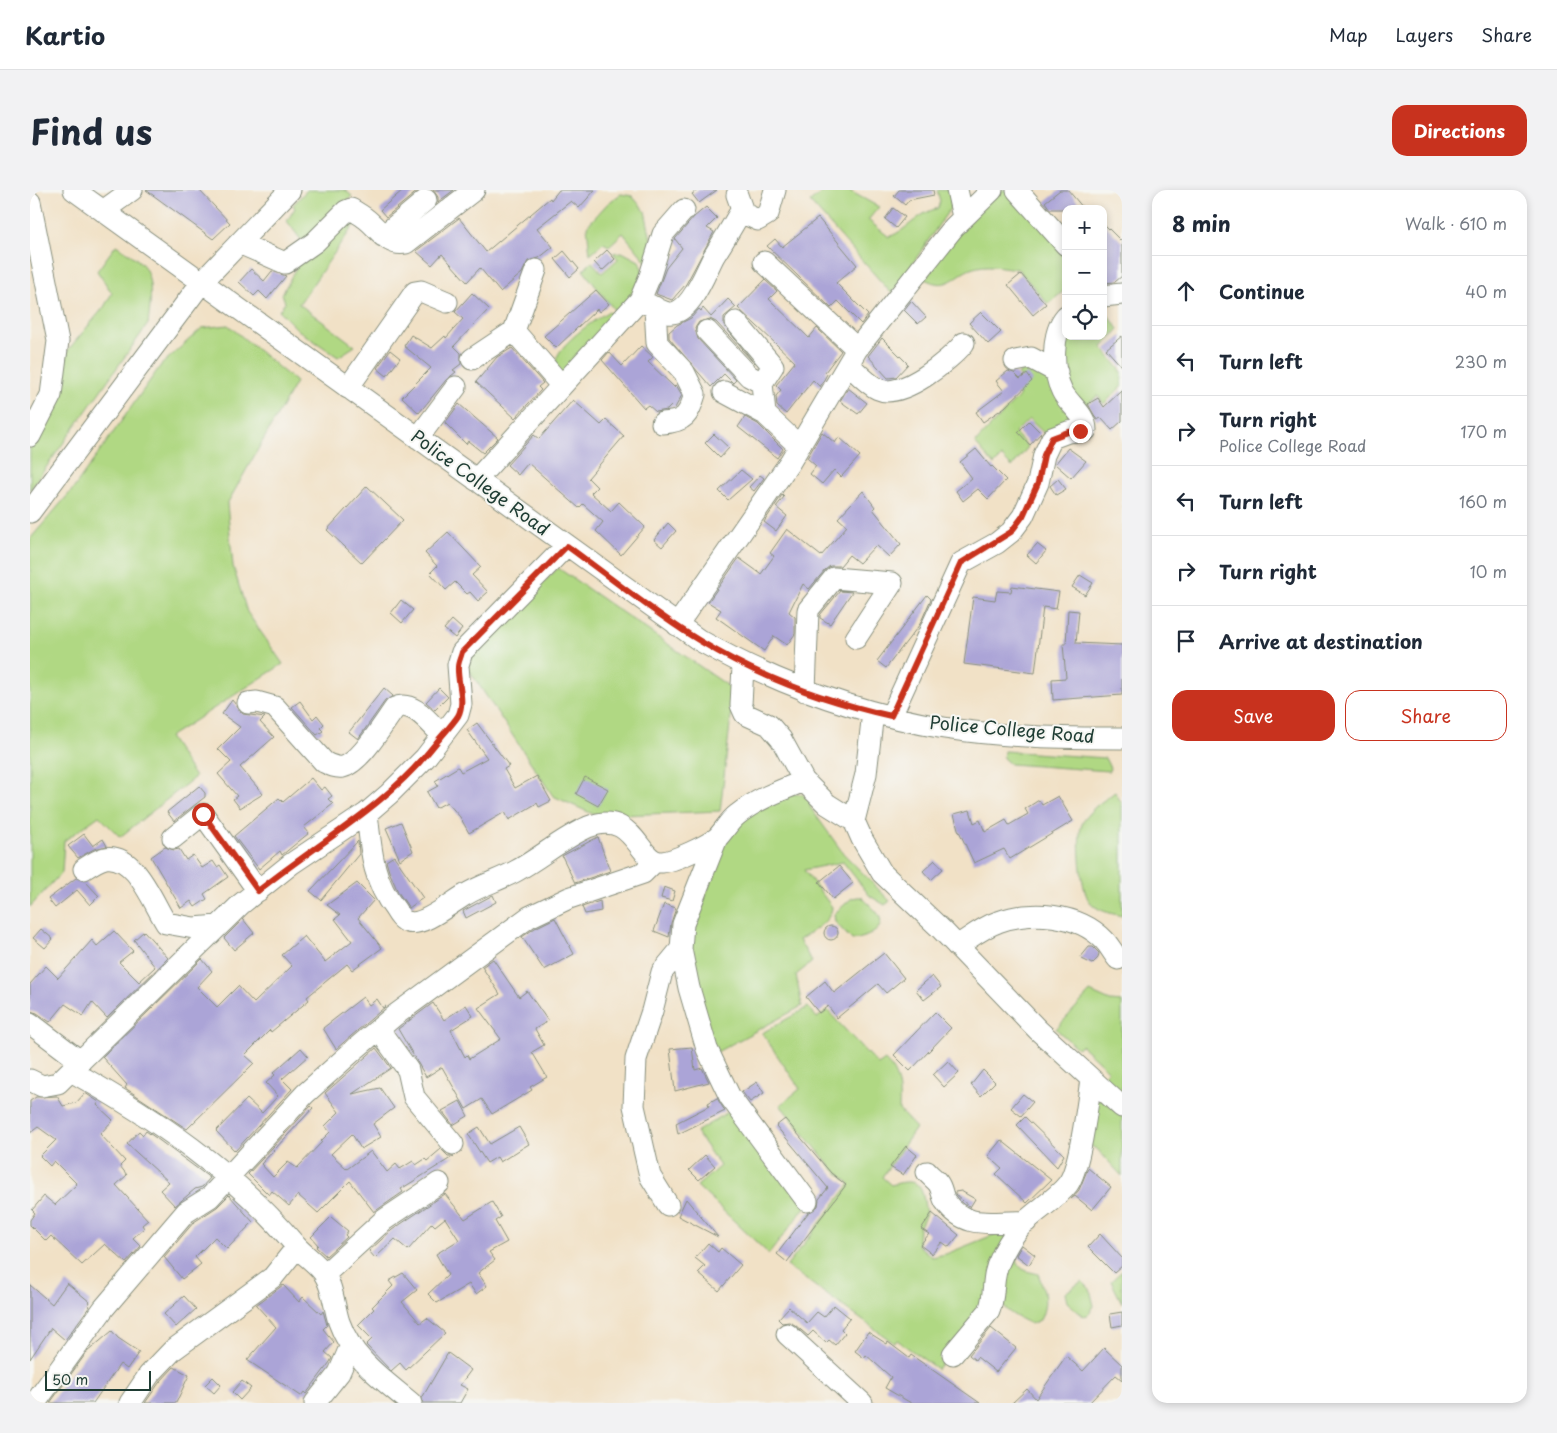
<!DOCTYPE html>
<meta charset="utf-8">
<style>
body{margin:0;font-family:"Playpen Sans",sans-serif;background:#f2f2f3;color:#1f2937}
.controls{position:absolute;right:15px;top:15px;display:grid;overflow:hidden;border-radius:10px;box-shadow:0 2px 8px #0003}
.controls button{width:45px;height:45px;display:grid;place-items:center;padding:0;border:0;border-bottom:1px solid #e0e1e3;background:#fff;color:#1f2937;font:25px sans-serif}
.scale{position:absolute;left:15px;bottom:12px;width:106px;box-sizing:border-box;padding-left:5px;border:2px solid #1f3d34;border-top:0;font-size:14px;line-height:18px;white-space:nowrap;color:#1f3d34;-webkit-text-stroke:4px #f6f6f2;paint-order:stroke}
.stop{position:absolute;width:15px;height:15px;margin:-11px;border:4px solid #c8321e;border-radius:50%;background:#fff}
.stop.end{background:#c8321e;border-color:#fff;box-shadow:0 1px 5px #0008}
.list{margin:0;padding:0;list-style:none}
h2{display:flex;justify-content:space-between;align-items:center;height:65px;margin:0;padding:0 20px;font-size:21px}
h2 small{font-size:16px;font-weight:400;color:#747a83}
.list li{display:grid;grid-template-columns:32px 1fr auto;gap:15px;align-items:center;box-sizing:border-box;height:70px;padding:0 20px;border-top:1px solid #e0e1e3}
.list b{display:block;font-size:19px;white-space:nowrap}
.list p{margin:0;font-size:16px;white-space:nowrap;color:#747a83}
.list em{font-size:16px;font-style:normal;color:#747a83}
.actions{display:flex;gap:10px;padding:15px 20px}
.actions a{flex:1;padding:11px 0;border:1px solid #c8321e;border-radius:15px;text-align:center;font-size:18px;color:#c8321e}
.actions .main{background:#c8321e;color:#fff}
.icon{flex:none;width:28px;height:28px;fill:none;stroke:currentColor;stroke-width:2;stroke-linecap:round;stroke-linejoin:round}
.map{position:relative;flex:none;width:1092px;height:1213px;overflow:hidden;border-radius:15px}
header{display:flex;align-items:center;gap:30px;box-sizing:border-box;height:70px;padding:0 25px;background:#fff;border-bottom:1px solid #e0e1e3}
header strong{font-size:24px}
nav{display:flex;gap:28px;margin-inline-start:auto;font-size:18px}
.intro{display:flex;align-items:center;justify-content:space-between;box-sizing:border-box;height:120px;padding:0 30px}
h1{margin:0;font-size:35px}
.button{padding:12px 22px;border-radius:15px;background:#c8321e;color:#fff;font-size:18px;font-weight:700}
main{display:flex;gap:30px;padding:0 30px}
aside{flex:1;background:#fff;border-radius:15px;box-shadow:0 2px 8px #0003}
.map>svg:first-child{display:block}
</style>
<header>
<strong>Kartio</strong>
<nav><a>Map</a><a>Layers</a><a>Share</a></nav>
</header>
<div class="intro"><h1>Find us</h1><a class="button">Directions</a></div>
<main>
<div class="map">
<svg width="1092" height="1213" viewBox="0 0 1092 1213">
<rect width="100%" height="100%" fill="#f6f6f2"/>
<filter id="ink" filterUnits="userSpaceOnUse"><feTurbulence type="fractalNoise" baseFrequency=".02" numOctaves="2"/><feDisplacementMap in="SourceGraphic" scale="10" xChannelSelector="R" yChannelSelector="G"/><feConvolveMatrix kernelMatrix="1 2 1 2 8 2 1 2 1" color-interpolation-filters="sRGB"/></filter>
<filter id="wash" filterUnits="userSpaceOnUse"><feTurbulence type="fractalNoise" baseFrequency=".0096" numOctaves="4" result="noise"/><feDisplacementMap in="SourceGraphic" scale="20" xChannelSelector="R" yChannelSelector="G"/><feGaussianBlur stdDeviation="1.12" result="paint"/><feColorMatrix in="noise" values="0 0 0 0 0 0 0 0 0 0 0 0 0 0 0 0 0 1.4 0 .05"/><feComposite in="paint" operator="in"/></filter>
<g filter="url(#wash)">
<rect width="100%" height="100%" fill="#f1e1c6"/>
<path fill="#b0d883" stroke="#688a5c" d="M277 0H315L322 6 279 48 271 50 257 31 265 18 263 15Z
M795 0H818L849 17 838 30 859 47C879 39 886 24 908 18L910 11 907 0H920L921 17 862 104 780 12Z
M967 0H984L1036 61V99L1018 114 988 79C976 78 960 74 948 77 924 81 921 105 891 87Z
M591 4 602 6 615 21 623 59 619 75 593 43 579 56 573 53 560 64 557 36 578 13Z
M315 26 328 29 269 114 325 156 308 167 268 140 249 121 255 112 252 104 274 63Z
M86 55C95 61 104 66 111 73 125 87 120 117 118 134L0 300V252L22 221 38 160 74 117 82 103 67 81Z
M592 62 609 71 613 81 606 99 589 126 553 80 562 72 572 83 588 69 583 63Z
M1073 119 1089 139 1072 157 1092 182V196L1074 214 1068 206 1050 218 1043 210 1031 167 1036 146H1073Z
M579 121 585 129 530 189C529 184 526 178 526 173 525 156 566 129 579 121Z
M198 135 266 192 197 314 203 376 217 422 253 474 139 547 165 587 90 647 69 626 34 651 32 682 0 717V349L44 298 131 175 172 138Z
M985 175 1012 177 1041 221 1034 232 1039 239 1016 245 999 229 985 243 998 257 982 277 972 267 964 275 945 253 990 205 986 200 995 192 988 184 991 182Z
M528 378 704 500 690 621 567 626 523 606 437 477 441 462Z
M974 561 1075 568 1080 578 1079 581 980 574 973 568Z
M1085 602 1092 614V726C1080 723 1065 721 1058 709 1051 696 1047 652 1051 637 1056 621 1072 612 1085 602Z
M759 604H772L782 612 780 617 813 663 860 711 855 715 840 706 813 672 774 680 802 717C801 732 781 742 769 750L782 772 766 785 772 816 685 863 658 762 695 645 711 630Z
M828 707H832C837 713 848 721 850 728 855 742 831 749 822 750L805 732 804 724 822 708Z
M1060 802 1080 811 1092 812V903L1074 886 1078 880 1051 855 1047 858 1026 839Z
M778 817 787 828 797 820 848 875 855 870C869 885 870 899 869 920L886 938 852 987 861 995C892 986 892 997 896 1024L889 1038 888 1055 902 1067 916 1064 983 1037 956 1116 907 1179 867 1150 864 1153 757 1076 820 994 803 979 750 915 770 899 732 843Z
M1072 909 1092 926V986L1068 960 1059 955 1067 910Z
M703 919 776 1016 739 1064 667 996 690 976 666 942Z
M982 1065 987 1068C988 1081 998 1081 1008 1084 1015 1100 1018 1114 1010 1130L1001 1134C986 1127 974 1121 966 1107Z
M1092 1081V1113L1081 1091Z
M1052 1091 1060 1099 1064 1116 1058 1125 1053 1126 1037 1112 1035 1103Z"/>
<g id="blocks">
<path fill="#aba4d7" d="M116 0H169L200 33 183 49Z
M373 0H389L356 27 350 20Z
M403 0H424L408 12V7Z
M529 0H565L549 18 541 11 507 38 523 57 509 68 498 71 492 83 470 102 450 78 437 92 412 64 402 75 386 61 429 28 456 62 520 8 521 10Z
M668 0H687L669 13 662 4Z
M869 0H903L904 5 879 10 875 15 864 6Z
M1030 0H1038L1054 19H1020L1015 12Z
M676 17 687 28 677 38 684 42 656 94 642 110 626 104 636 78 652 58 645 49 664 27Z
M863 18 875 27 866 38 855 29Z
M788 28 827 75 806 93 838 125 831 134 808 111 801 118 737 56 745 49 752 57Z
M1073 33 1092 52V86L1085 92 1073 93Z
M577 60 585 69 572 81 564 72Z
M534 61 549 79 540 87 525 69Z
M221 79 234 91 242 81 256 86 237 109 229 101 224 106 209 92Z
M991 84 1016 114 1003 125 978 95Z
M735 90 747 101 739 109 779 148 787 138 811 161 795 182 797 184 790 197 783 190 756 224 747 216 746 206 751 200 746 195 765 172 708 118Z
M566 100 579 114 569 122 567 119 526 158 514 146Z
M442 103 459 119 424 156 431 163V174L423 180 426 182 416 190 389 223 372 207 401 178 374 156 381 145 402 158 415 146 416 148 433 129 425 122Z
M698 109 706 117 694 127V135L724 173 686 132 680 129 669 132 665 138 668 149 706 190 703 193 694 184 681 197 639 148V142L647 135 661 128 669 119 671 121 673 118 681 127Z
M881 111 896 127 888 134 874 120Z
M951 122 971 142 958 154 939 133Z
M1092 146V177L1076 159Z
M852 148 878 174 866 187 858 188 838 166Z
M611 156 623 167 618 172 644 197 646 195 652 205 645 218 642 215 637 220 626 222 618 215 614 218 572 170 579 162 592 176Z
M482 158 513 193 508 197 511 200 485 228 446 192 467 167Z
M360 160 370 168 357 186 347 178Z
M978 181 984 183 990 189 997 184 1002 191 975 217 953 232 946 222 974 201 966 191Z
M818 198 837 213 828 224 810 211Z
M1092 200V231L1082 240 1071 228 1067 230 1058 214 1068 208 1074 217Z
M543 210 571 235 576 230 594 246 558 288 567 297 561 303 581 321 589 312 615 337 591 365 566 341 573 332 553 314 549 318 498 273 488 285 477 275 504 245 509 249Z
M429 214 468 248 453 263 438 251 436 254 415 233Z
M715 227 728 234 753 259 747 268 708 237Z
M999 231 1011 243 1000 255 988 242Z
M792 242 805 253 809 247 830 266 811 287 804 280 792 294 780 284 786 276 777 268Z
M684 244 699 258 690 268 675 253Z
M1038 258 1056 271 1041 288 1025 274Z
M946 259 961 277 962 276 976 290 958 309 948 299 933 311 926 301 942 288 930 272Z
M711 280 722 289 698 310 689 301Z
M730 285 734 288 724 301 719 297Z
M1028 289 1036 299 1026 305 1020 296Z
M337 296 373 330 332 373 297 340Z
M833 301 845 317 843 319 871 354 859 367 846 355 829 373 819 365 810 376H800L795 380 779 399 773 394 759 422 765 427V444L757 455 744 446 734 461 686 427 691 420 678 412 709 368 731 384 744 366 740 363 757 339 791 366 817 336 808 328Z
M752 305 754 307 746 317 757 326 746 341 734 332Z
M638 333 646 341 632 357 624 350Z
M418 342 451 377 442 385 458 402 448 411 440 402 437 404 425 392 416 400 400 383 407 376 395 363Z
M1007 354 1016 361 1006 373 997 365Z
M1050 385 1063 393 1055 405 1042 397Z
M982 396 1029 402 1026 419 1013 417 1005 483 934 474 943 407 965 410 967 401 981 402Z
M810 401 822 402 800 434 790 428V425Z
M897 405 901 409 890 434 856 478 847 471Z
M371 410 383 420 372 433 361 423Z
M1038 420 1049 421 1046 453 1092 455V505L1023 510 1022 489 1036 488 1033 454H1036Z
M422 430 432 439 425 448 414 439Z
M354 498 363 506 355 511 328 549 319 542Z
M409 498 418 507 405 520 396 512Z
M202 510 213 524 235 527 230 532 244 547 210 577 233 604 210 618 203 609 207 606 188 584 201 572 188 559 210 537 192 524Z
M270 511 283 529 287 525 294 534 290 538 293 541 287 545 262 517Z
M447 533 479 576 474 579 485 598 507 586 521 611 509 617 507 613 479 630 475 622 439 643 430 627 417 612 406 618 397 602 408 596 405 591 428 577 431 582 457 568 437 540Z
M555 587 578 599 568 616 546 604Z
M281 588 291 600 295 597 302 606 298 609 303 614 274 637 279 643 252 665 250 661 229 679 204 646 249 608 253 612Z
M169 596 175 603V607L144 631 137 622Z
M1028 606 1043 631 980 669 974 659 944 673 928 639 924 624 940 620 944 633 950 630 955 642 976 630 979 635 998 624 995 619 1009 610 1012 615Z
M371 632 383 661 370 670 356 638Z
M54 644 63 656 73 649 77 656 64 659 48 668 38 656Z
M568 647 580 681 545 693 532 666Z
M328 651 329 664 291 710 280 701Z
M135 657 144 660 149 659 156 670 163 665 172 678 183 671 187 677 190 675 198 687 174 704 177 709 165 717 161 711 151 718 121 667Z
M364 666 393 708 379 718 368 702 359 681 356 671Z
M905 670 913 679 901 690 893 681Z
M809 676 823 693 803 709 789 692Z
M46 688 55 691 69 706 60 715 47 700 25 718 18 709Z
M327 693 344 710 328 728 352 758 322 780 317 774 277 807 279 810 241 842 240 840 215 865 224 873 157 939 95 898 97 895 72 867 172 769 182 781 167 797 187 817 208 796 224 813 262 776 252 765 274 746 295 772 322 751 305 729 310 725 297 715Z
M634 697 645 701 642 711 631 708Z
M463 705 466 712 436 728 433 721Z
M570 711 571 721 555 724 552 717Z
M634 714 646 718 641 733 639 747 624 741Z
M525 728 544 764 514 780 492 747 505 738Z
M213 729 224 743 204 760 194 748Z
M794 743a7 7 0 1 1 14 0a7 7 0 1 1-14 0Z
M11 739 23 749 15 758 3 748Z
M84 741 103 761 89 772 109 792 125 777 104 750 114 741 138 768 77 828 62 812 53 826 35 814 20 832 7 823 0 821V794L16 776 28 788 62 750 67 756Z
M1059 757H1063L1069 763 1068 768 1062 774 1050 768Z
M854 763 874 788 856 803 848 794 807 828 798 816 789 823 776 807 795 791 804 803Z
M463 769 489 807 497 801 518 831 505 839 514 855 502 862 517 887 500 897 502 900 462 924 452 909 436 919 412 877 396 887 368 839 403 813 414 830 436 815 443 826 421 840 435 867 437 865 439 869 471 849 448 818 470 804 452 777Z
M902 786 911 797 894 810 886 800Z
M333 807 339 815 347 809 353 818 356 816 306 859 293 838Z
M905 822 921 838 880 881 864 865Z
M662 857 665 880 672 878 679 892 645 901 640 859Z
M271 858 278 866 252 889 262 899 205 961 186 941 217 909 232 923 248 906 236 893 245 885 243 883Z
M346 858 361 878 322 904 350 898 364 918 343 934 351 947 331 959 322 944 301 964 317 979 341 961 357 982 366 974 370 979 383 971 386 975 395 969 397 971 411 959 418 966H424L371 999 373 1002 344 1022 320 991 288 1023 268 1005 259 1016 242 1001 239 1005 218 984 281 916 283 918 231 974 243 987 258 972 267 978 292 952 291 951 300 942 295 936 309 922 295 903Z
M918 871 929 883 914 897 903 885Z
M953 880 965 892 951 906 941 895Z
M727 892 734 903 720 912 712 902Z
M55 903 69 912 67 915 83 930 70 944 95 971 90 976 97 985 86 995 118 1030 112 1035 114 1038 103 1048 111 1056 96 1073 75 1054 52 1075 21 1046 16 1051 0 1035V1030L5 1023 2 1020 14 1006 25 1015 47 994 24 971 20 976 10 966 26 950 8 937 0 943V911L6 907 27 906 33 916 46 913Z
M993 904 1003 912 991 926 981 918Z
M687 908 695 921 648 944 646 933 679 916 678 913Z
M430 911 438 926 423 935 412 921Z
M995 927 1034 965 1027 977 987 935Z
M755 929 801 983 816 995 757 1072 747 1064 778 1023 788 1016 789 1009 798 998 746 936Z
M449 937 460 954 489 937 499 954 470 972 467 967 457 973 438 944Z
M109 941 113 945 116 941 126 948 180 988 172 997 165 999 145 1016 130 1000 139 992 97 954Z
M971 950 1021 990 997 1013 966 984 972 978 958 966Z
M876 956 887 965 873 985 860 977Z
M675 965 685 976 669 990 659 980Z
M1058 978 1081 997 1062 1020 1045 1006 1041 1009 1049 1000Z
M931 1001 945 1009 940 1017 925 1004V1002Z
M415 1004 435 1029 462 1012 471 1027 465 1031 477 1052 459 1062 465 1070 448 1083 457 1096 446 1104 439 1094 407 1113 398 1104 418 1085 406 1064 429 1050 415 1028 405 1036 402 1033 378 1060 365 1049 345 1068 339 1061 362 1040Z
M199 1005 223 1032 197 1059 185 1047 165 1067 171 1074 152 1089 134 1067 164 1032 187 1017Z
M656 1009 688 1047 648 1026Z
M902 1023 929 1045 919 1057 912 1052 902 1064 890 1055 899 1044 891 1039Z
M301 1027 318 1041 315 1045 317 1047 296 1066 286 1057 288 1055 281 1047Z
M1070 1044 1092 1068V1076L1084 1083 1058 1057Z
M678 1053 688 1062 691 1058 711 1075 689 1101 668 1083 675 1076 665 1068Z
M992 1055 1005 1065 999 1075 986 1065Z
M373 1083 387 1100 372 1112 390 1133 397 1128 415 1143 376 1180 370 1173 361 1181 336 1155 342 1149 328 1135 344 1119 342 1117 363 1096 359 1091Z
M37 1093 60 1112 58 1115 60 1116 35 1150 21 1138 0 1169V1095L22 1114Z
M253 1095 269 1112 273 1107 291 1124 293 1121 297 1135 293 1139 304 1152 295 1162 302 1168 300 1172 276 1204 274 1202 271 1206 217 1170 246 1137 226 1115Z
M154 1106 166 1119 146 1137 134 1124Z
M804 1115 820 1128 811 1139 815 1143 805 1155 799 1150 796 1153 783 1141 778 1146 765 1135 759 1132 752 1133 748 1129 759 1117 777 1133 787 1122 794 1127Z
M1092 1122V1135L1082 1137 1080 1124Z
M961 1138 986 1158 966 1182 947 1167 945 1170 939 1165Z
M82 1141 88 1148 109 1162 97 1179 90 1174 63 1213H20L57 1162Z
M838 1142 857 1154 858 1152 879 1168 881 1165 950 1213H881L855 1198 861 1187 836 1165 834 1168 825 1161Z
M1074 1158 1092 1175V1190L1086 1185 1059 1213H982L997 1199 1006 1209 1036 1166 1053 1181Z
M418 1163 441 1180 430 1195 438 1199 430 1213H393L392 1208Z
M144 1177 159 1185 146 1213H115L129 1193Z
M183 1187 191 1195 184 1203 175 1195Z
M212 1191 221 1198 210 1210 202 1202Z"/>
</g>
</g>
<g filter="url(#ink)">
<use href="#blocks" fill-opacity="0" stroke="#888f7d" stroke-width="1"/>
<g fill="none" stroke-linecap="round" stroke-linejoin="round">
<g stroke="#888f7d" stroke-width="23">
<path id="minor" d="M44 0 669 450C745 493 828 523 914 538 972 547 1033 548 1092 548
M927 0 933 27
M987 0 1036 55
M0 12 28 151 21 205 0 246
M73 21 102 0
M710 22 728 30 738 24 745 0
M353 46 396 10
M209 53 255 73 285 52 316 21 321 19C326 22 331 25 335 28 349 38 357 57 376 53L444 0
M734 72 827 159
M506 80 484 141 531 195
M1073 106 1092 104
M610 110C618 114 629 121 638 123 661 126 676 80 684 66 694 50 703 35 712 19L707 5
M625 117 627 153 654 182 665 204C659 225 655 232 632 233
M706 132 743 176 732 193 735 224 769 256
M677 141 719 186 732 193
M442 169 484 141
M985 171 1001 168 1027 182
M818 174C827 182 837 194 848 199 872 210 920 170 934 153
M318 198 385 102 391 101 417 112
M694 202 735 224
M388 248 426 197
M446 290 610 110 620 86 633 44 654 20
M0 322 172 92 260 0
M647 435 760 272 827 159 924 37 962 0
M713 476 711 515 715 524 739 535 751 549 774 591
M775 501 778 420 804 388 862 393 826 448
M218 513 227 512 245 517 294 572C300 575 305 578 313 577 331 572 354 533 365 518 383 509 400 534 412 545
M843 522 836 584 824 631 832 649 852 683 912 740 1008 840 1092 917
M861 526 931 373 967 353 981 342 993 326 1008 293 1014 265 1022 248 1038 242 1056 240C1056 224 1038 214 1032 201 1022 181 1021 143 1036 126
M337 623C341 658 342 690 365 719 368 724 372 731 378 732 393 737 422 712 435 705 451 695 470 690 486 681 510 668 533 648 558 637 605 618 608 674 632 672 645 671 676 656 687 648 694 641 699 631 707 625 727 609 751 600 774 591L797 614 824 631
M143 648 173 624 228 701
M687 648 653 734 651 759 659 798 677 859 700 907 777 1011
M54 679C60 675 67 670 75 668 105 663 122 711 136 733L164 738 188 736
M927 756C940 748 953 737 968 732 1001 720 1048 723 1074 750 1079 755 1083 763 1088 769
M0 833 50 871
M349 840 378 880 384 907 423 954
M41 881C125 928 204 981 266 1056 274 1065 285 1072 293 1082 303 1096 304 1117 309 1132 322 1169 352 1189 381 1213
M0 890 12 896 28 893 211 714 261 674 337 623 359 604 395 568 428 525 431 514 428 475 432 462 537 355
M897 982C900 986 905 989 908 993 912 998 912 1006 915 1011 937 1042 964 1030 996 1032
M638 1015 620 986 604 916 606 869 622 821 632 782 651 759
M295 1084 354 1030 409 993
M757 1144 832 1213
M923 1164 959 1121C966 1104 961 1086 970 1070 975 1058 982 1047 990 1037 1004 1021 1025 1011 1038 994 1050 978 1058 911 1061 889
M5 1213 74 1118 156 1022 180 1007 275 904 324 860 364 826 499 727 539 708 613 683 624 672
M100 1213 119 1185 143 1160 243 1087 267 1057
M285 1213 309 1183 321 1155"/>
</g>
<use href="#minor" stroke="#fff" stroke-width="21"/>
</g>
</g>
<g fill="none" stroke-linecap="round" stroke-linejoin="round" filter="url(#ink)">
<path stroke="#c8321e" stroke-width="6" d="M173 624 228 701C290 651 356 617 406 553 413 544 422 535 428 526 436 511 427 493 428 477 428 472 431 467 432 462L537 356C580 387 625 424 670 451 729 487 794 511 861 526L931 373 981 342 993 326 1008 293 1014 265 1022 248 1038 242 1050 241"/>
</g>
<g text-anchor="middle" stroke-width="4" stroke-linejoin="round" paint-order="stroke">
<g font-size="18" fill="#1f3d34" stroke="#f6f6f2">
<text transform="translate(450 293) rotate(36)" y="6">Police College Road</text>
<text transform="translate(982 540) rotate(5)" y="6">Police College Road</text>
</g>
</g>
</svg>
<div class="controls">
<button>+</button>
<button>−</button>
<button><svg class="icon" aria-label="locate" viewBox="0 0 24 24"><circle cx="12" cy="12" r="6"/><path d="M12 2v4M12 18v4M2 12h4M18 12h4"/></svg></button>
</div>
<div class="scale">50 m</div>
<div class="stop" style="left:173px;top:624px"></div>
<div class="stop end" style="left:1050px;top:241px"></div>
</div>
<aside>
<h2>8 min<small>Walk · 610 m</small></h2>
<ul class="list">
<li><svg class="icon" aria-label="ahead" viewBox="0 0 24 24"><path d="M12 20V5M6 11l6-6 6 6"/></svg><div><b>Continue</b></div><em>40 m</em></li>
<li><svg class="icon" aria-label="left" viewBox="0 0 24 24"><path d="M17 20v-9H6M10 6l-5 5 5 5"/></svg><div><b>Turn left</b></div><em>230 m</em></li>
<li><svg class="icon" aria-label="right" viewBox="0 0 24 24"><path d="M7 20v-9h11M14 6l5 5-5 5"/></svg><div><b>Turn right</b><p>Police College Road</p></div><em>170 m</em></li>
<li><svg class="icon" aria-label="left" viewBox="0 0 24 24"><path d="M17 20v-9H6M10 6l-5 5 5 5"/></svg><div><b>Turn left</b></div><em>160 m</em></li>
<li><svg class="icon" aria-label="right" viewBox="0 0 24 24"><path d="M7 20v-9h11M14 6l5 5-5 5"/></svg><div><b>Turn right</b></div><em>10 m</em></li>
<li><svg class="icon" aria-label="arrive" viewBox="0 0 24 24"><path d="M6 21V4h12l-3 4 3 4H6"/></svg><div><b>Arrive at destination</b></div></li>
</ul>
<div class="actions"><a class="main">Save</a><a>Share</a></div>
</aside>
</main>
